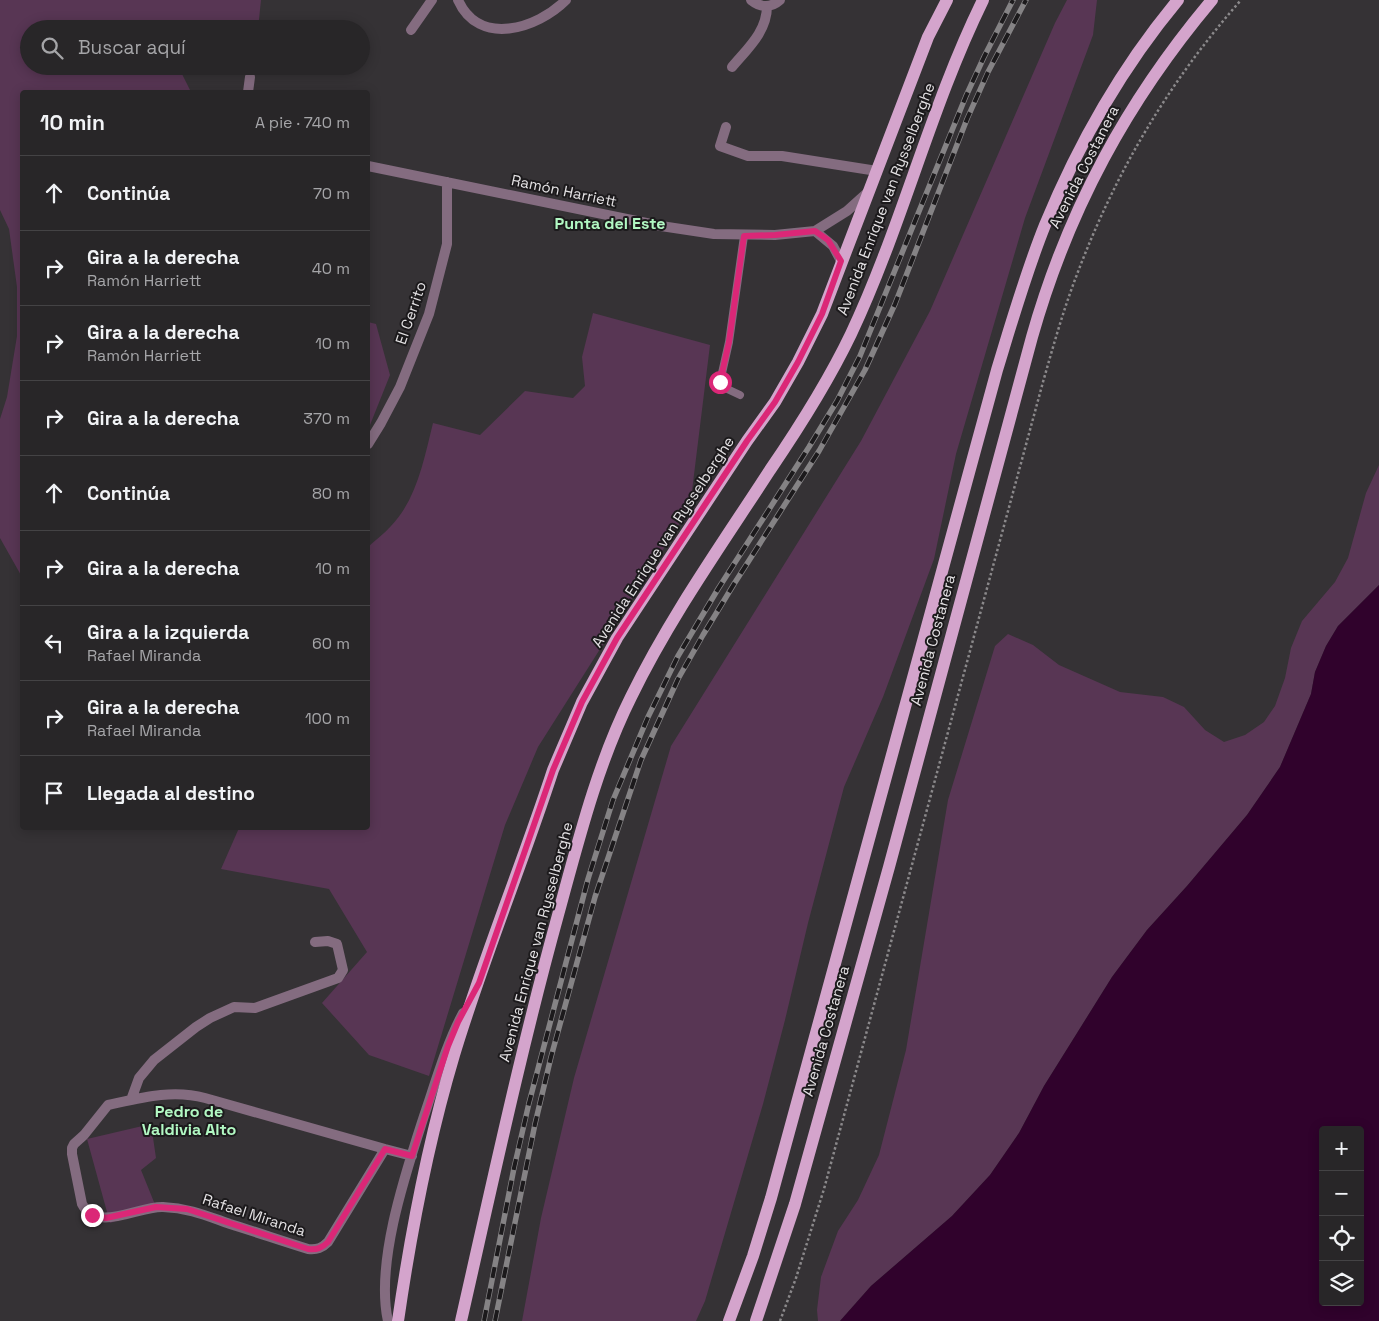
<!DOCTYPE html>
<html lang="es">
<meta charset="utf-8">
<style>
body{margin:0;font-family:"Space Grotesk",sans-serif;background:#302e30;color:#f1f3f6}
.controls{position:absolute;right:15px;bottom:15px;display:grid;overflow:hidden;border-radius:5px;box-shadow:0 2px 12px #0003}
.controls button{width:45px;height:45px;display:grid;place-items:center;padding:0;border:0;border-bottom:1px solid #444345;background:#282628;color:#f1f3f6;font:25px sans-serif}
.stop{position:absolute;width:15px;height:15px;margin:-11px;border:4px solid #db2777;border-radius:50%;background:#fff}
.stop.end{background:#db2777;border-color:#fff;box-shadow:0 1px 5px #0008}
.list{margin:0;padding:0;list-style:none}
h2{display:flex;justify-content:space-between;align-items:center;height:65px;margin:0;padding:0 20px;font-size:21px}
h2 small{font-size:16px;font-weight:400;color:#a5a5a8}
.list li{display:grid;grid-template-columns:32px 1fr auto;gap:15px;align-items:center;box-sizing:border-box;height:75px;padding:0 20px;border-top:1px solid #444345}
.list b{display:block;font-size:19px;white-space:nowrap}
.list p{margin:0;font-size:16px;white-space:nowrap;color:#a5a5a8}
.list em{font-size:16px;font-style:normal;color:#a5a5a8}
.icon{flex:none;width:28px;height:28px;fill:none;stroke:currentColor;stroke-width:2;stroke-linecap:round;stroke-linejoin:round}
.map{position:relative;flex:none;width:1379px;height:1321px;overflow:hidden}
.search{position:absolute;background:#282628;box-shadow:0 2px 12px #0003;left:20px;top:20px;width:350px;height:55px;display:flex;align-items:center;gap:12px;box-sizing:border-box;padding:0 18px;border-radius:28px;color:#a5a5a8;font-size:19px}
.panel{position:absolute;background:#282628;box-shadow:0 2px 12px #0003;left:20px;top:90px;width:350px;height:740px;border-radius:5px}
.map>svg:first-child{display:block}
</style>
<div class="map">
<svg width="1379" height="1321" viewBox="0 0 1379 1321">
<rect width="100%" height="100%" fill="#353235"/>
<path fill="#583654" d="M0 0H261L258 29H29V66H183L179 68 191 92H22V577L0 538V419L7 397 17 336V287L9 229 0 210Z
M1067 0H1097L1093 35 1025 218 956 454 934 559 883 697 844 787 808 923 785 1020 763 1104 705 1301 696 1321H522L541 1218 574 1078 671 746 861 441 930 311 1055 23Z
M593 313 710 345 690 507 538 747 505 825 429 1076 369 1055 322 1003 367 952 329 889 221 869 239 828H368V547C375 540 384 534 391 526 417 499 424 459 433 423L480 435 525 391 573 398 585 386 582 357Z
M368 322 376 324 390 375 368 430Z
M1379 465V585L1338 626 1326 646 1315 672 1311 694 1280 767 1247 815 1187 886 1147 930 1112 977 1044 1086 1019 1133 990 1175 952 1216 871 1286 840 1321H818L817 1310 821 1277 838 1231 858 1200 879 1155 906 1050 948 800 995 646 1008 634 1033 645 1059 665 1120 692 1163 697 1184 707 1205 730 1224 742 1245 735 1264 722 1275 706 1285 678 1291 648 1302 621 1335 582 1348 558 1366 493Z
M151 1124 156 1158 141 1170 156 1207 110 1223 87 1139Z"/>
<path fill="#30022c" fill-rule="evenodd" d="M1379 585V1321H840L871 1286 952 1216 990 1175 1019 1133 1044 1086 1112 977 1147 930 1187 886 1247 815 1280 767 1311 694 1315 672 1326 646 1338 626ZM1323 1130H1360V1302H1323Z"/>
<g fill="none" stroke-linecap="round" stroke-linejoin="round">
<path stroke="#8b898b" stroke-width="2.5" stroke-dasharray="2.5 2.5" stroke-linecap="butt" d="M780 1321 796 1278 824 1189 1043 382C1053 347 1063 311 1076 277 1115 173 1168 83 1241 0"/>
<path stroke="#846c80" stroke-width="8" d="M740 395 723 387 720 382 729 342 744 236"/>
<path stroke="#846c80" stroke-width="10" d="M458 0C479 47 537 29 566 0
M751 0C761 8 771 8 780 0
M411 30 432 0
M732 67C747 49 767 32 767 6
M248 92 250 77
M726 127 720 146 748 156H782L877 171
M368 166 661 226 714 234 775 235 815 231 847 211 867 193
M815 231 833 246 841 261
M368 444 381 423 400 387 429 314 447 244V182
M131 1100 139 1078 154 1060 196 1027 210 1018 234 1007 255 1008 338 978 343 970 337 944 328 941 315 942
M385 1149 328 1242C322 1248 317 1250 308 1249 282 1241 256 1232 230 1224 207 1216 189 1208 163 1207 138 1206 97 1233 82 1204L72 1154V1148L74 1144 84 1135 108 1105C140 1098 172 1089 205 1098L385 1149 412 1156
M388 1321C375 1263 406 1172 424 1116 436 1081 446 1045 463 1013"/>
<path stroke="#d4a4cc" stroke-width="12" d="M398 1321C411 1231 428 1142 454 1055 483 959 522 865 553 770L582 702 617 638 747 441 775 402 798 362 822 314 928 37 947 0
M461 1321C492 1185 521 1049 558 915 578 842 597 765 631 697 670 617 722 544 770 470 800 426 828 382 851 334 902 226 930 108 983 0
M729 1321 753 1256 771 1198 997 370C1012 321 1026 272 1045 225 1078 145 1123 66 1178 0
M756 1321 795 1204 889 867 1032 337C1068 210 1127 101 1212 0"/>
<g stroke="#858385" stroke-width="5.5">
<path id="rail" d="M484 1321 514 1168 529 1103 588 879 613 800 648 717 678 656 718 589 809 447 837 401 860 356 966 96 984 57 1013 0
M495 1321 535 1124 551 1057 595 897 641 760 678 679 703 635 734 584 819 451 865 370 895 304 967 119 988 72 1026 0"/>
</g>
<use href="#rail" stroke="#1c1a1c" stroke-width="4" stroke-dasharray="11" stroke-linecap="butt"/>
</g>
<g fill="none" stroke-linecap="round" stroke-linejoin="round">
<path stroke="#db2777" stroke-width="6" d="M92 1215 106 1218 156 1207 187 1209 308 1249C317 1250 322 1248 328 1242L385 1149 412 1156 448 1046 458 1022 479 983 553 770 582 702 617 638 747 441 775 402 798 362 822 314 841 261 828 240 815 231 775 235 744 236 729 342 720 382"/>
</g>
<g text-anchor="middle" stroke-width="4" stroke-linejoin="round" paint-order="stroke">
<g font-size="15" fill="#e4e2e4" stroke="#1c1a1c">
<text transform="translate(1084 167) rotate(-63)" y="5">Avenida Costanera</text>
<text transform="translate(564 191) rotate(12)" y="5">Ramón Harriett</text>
<text transform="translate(886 199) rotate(-69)" y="5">Avenida Enrique van Rysselberghe</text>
<text transform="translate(411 313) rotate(-71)" y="5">El Cerrito</text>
<text transform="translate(663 542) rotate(-57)" y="5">Avenida Enrique van Rysselberghe</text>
<text transform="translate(933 640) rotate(-75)" y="5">Avenida Costanera</text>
<text transform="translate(536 942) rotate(-75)" y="5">Avenida Enrique van Rysselberghe</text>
<text transform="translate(826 1031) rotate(-74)" y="5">Avenida Costanera</text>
<text transform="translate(254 1215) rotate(18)" y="5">Rafael Miranda</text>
</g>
<g font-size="16" font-weight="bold" fill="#b2f8c3" stroke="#1c1a1c">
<text x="610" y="229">Punta del Este</text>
<text x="189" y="1117">Pedro de<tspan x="189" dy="18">Valdivia Alto</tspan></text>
</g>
</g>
</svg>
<div class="controls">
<button>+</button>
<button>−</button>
<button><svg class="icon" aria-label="locate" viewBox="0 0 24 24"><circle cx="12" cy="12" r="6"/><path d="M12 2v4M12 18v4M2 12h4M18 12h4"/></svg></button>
<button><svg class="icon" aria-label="layers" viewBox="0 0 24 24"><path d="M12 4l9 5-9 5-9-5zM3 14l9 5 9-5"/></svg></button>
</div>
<div class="stop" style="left:720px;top:382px"></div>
<div class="stop end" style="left:92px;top:1215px"></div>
<div class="search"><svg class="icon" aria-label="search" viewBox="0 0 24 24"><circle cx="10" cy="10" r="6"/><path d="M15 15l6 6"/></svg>Buscar aquí</div>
<section class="panel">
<h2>10 min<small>A pie · 740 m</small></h2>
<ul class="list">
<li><svg class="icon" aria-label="ahead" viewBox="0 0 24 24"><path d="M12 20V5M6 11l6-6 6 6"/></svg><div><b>Continúa</b></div><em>70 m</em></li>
<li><svg class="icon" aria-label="right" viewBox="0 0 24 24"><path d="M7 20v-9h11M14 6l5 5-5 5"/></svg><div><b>Gira a la derecha</b><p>Ramón Harriett</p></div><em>40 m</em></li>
<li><svg class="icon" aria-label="right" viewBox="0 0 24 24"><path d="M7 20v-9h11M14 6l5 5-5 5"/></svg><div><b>Gira a la derecha</b><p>Ramón Harriett</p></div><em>10 m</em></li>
<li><svg class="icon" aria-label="right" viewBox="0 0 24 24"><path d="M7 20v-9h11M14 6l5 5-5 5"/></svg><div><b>Gira a la derecha</b></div><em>370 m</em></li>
<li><svg class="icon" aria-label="ahead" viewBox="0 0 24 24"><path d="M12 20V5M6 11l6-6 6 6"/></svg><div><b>Continúa</b></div><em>80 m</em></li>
<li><svg class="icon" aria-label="right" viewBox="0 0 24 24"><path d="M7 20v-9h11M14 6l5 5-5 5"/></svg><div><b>Gira a la derecha</b></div><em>10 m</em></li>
<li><svg class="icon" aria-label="left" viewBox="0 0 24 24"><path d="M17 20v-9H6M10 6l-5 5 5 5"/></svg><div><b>Gira a la izquierda</b><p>Rafael Miranda</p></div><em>60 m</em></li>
<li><svg class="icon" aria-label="right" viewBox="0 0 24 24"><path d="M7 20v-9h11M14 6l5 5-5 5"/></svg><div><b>Gira a la derecha</b><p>Rafael Miranda</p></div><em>100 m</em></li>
<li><svg class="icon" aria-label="arrive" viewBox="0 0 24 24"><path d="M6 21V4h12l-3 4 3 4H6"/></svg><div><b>Llegada al destino</b></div></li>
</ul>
</section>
</div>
